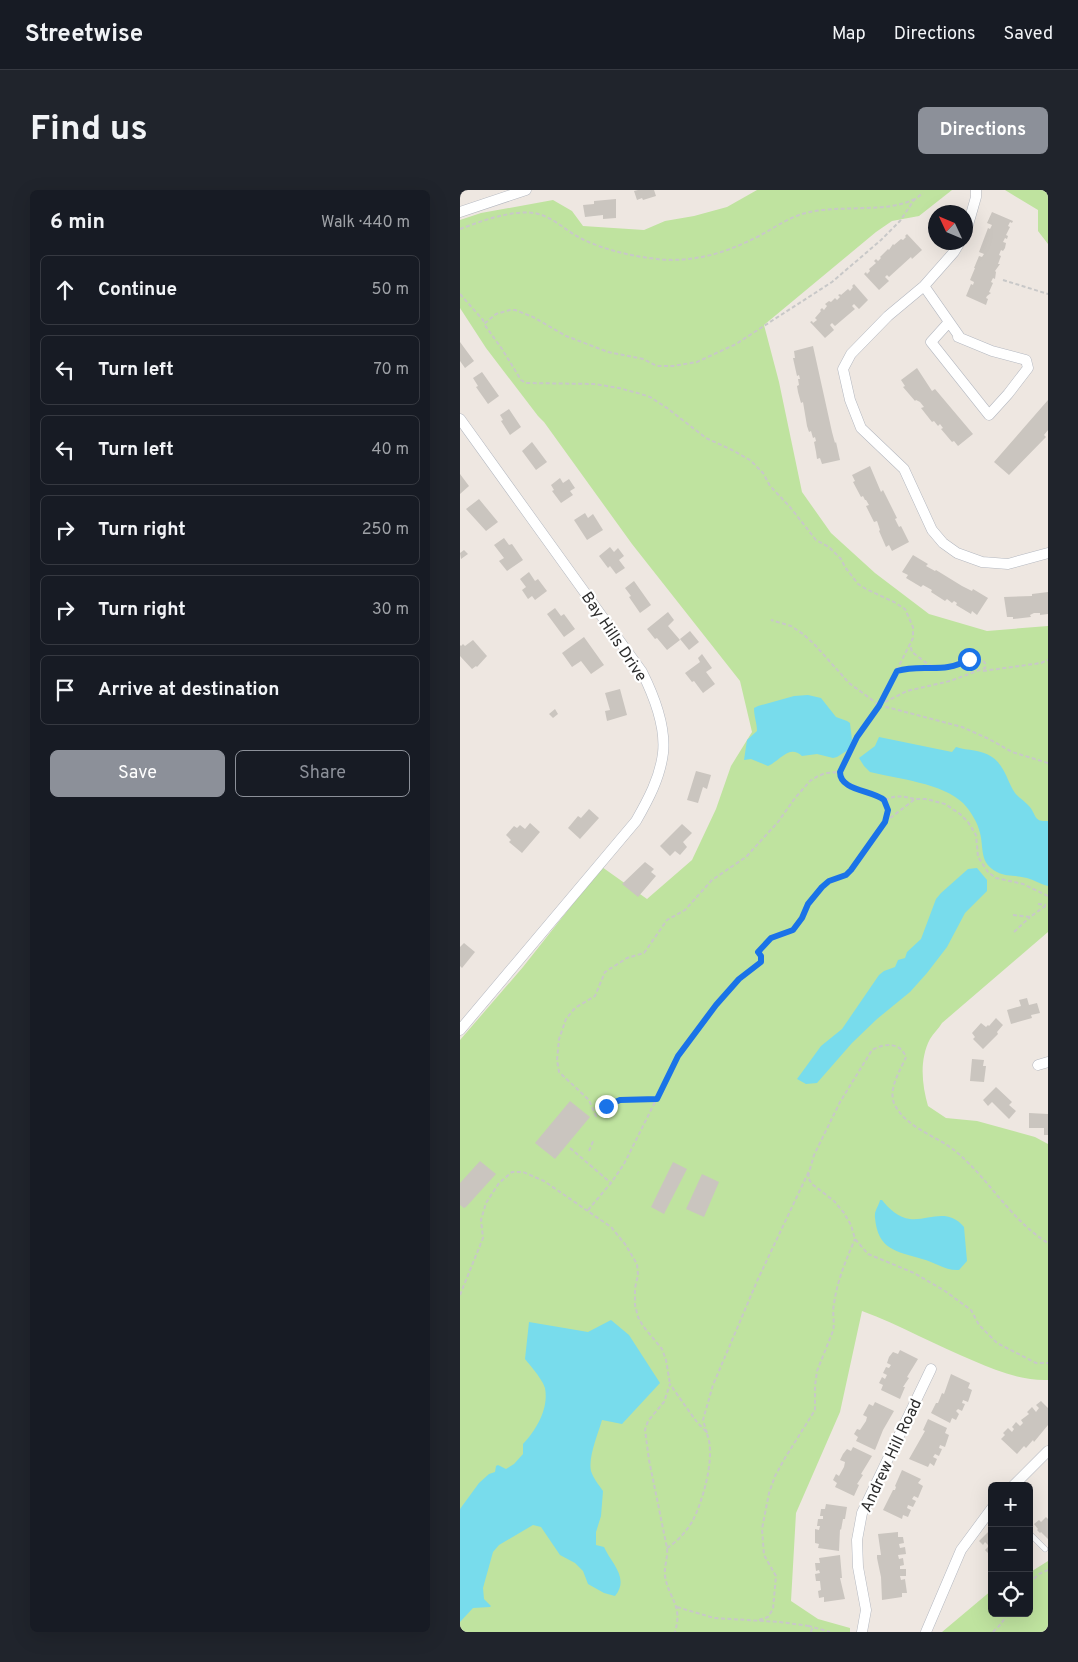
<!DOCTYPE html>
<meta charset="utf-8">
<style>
body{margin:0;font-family:Overpass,sans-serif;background:#20242c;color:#f1f3f6}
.controls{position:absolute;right:15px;bottom:15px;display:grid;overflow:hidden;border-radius:8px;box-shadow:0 5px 20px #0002}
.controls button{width:45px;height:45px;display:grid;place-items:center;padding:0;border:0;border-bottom:1px solid #363941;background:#171b24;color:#f1f3f6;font:25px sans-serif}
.compass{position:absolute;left:468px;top:15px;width:45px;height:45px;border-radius:50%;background:#171b24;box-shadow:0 5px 20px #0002;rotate:314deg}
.stop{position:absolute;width:15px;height:15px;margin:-11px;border:4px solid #1a73e8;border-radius:50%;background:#fff}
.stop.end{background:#1a73e8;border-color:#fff;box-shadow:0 1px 5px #0008}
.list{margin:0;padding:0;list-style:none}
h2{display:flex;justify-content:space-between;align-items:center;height:65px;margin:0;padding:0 20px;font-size:21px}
h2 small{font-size:16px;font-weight:400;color:#9ea1a6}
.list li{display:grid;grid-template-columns:32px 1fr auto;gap:15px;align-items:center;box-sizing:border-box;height:70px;margin:0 10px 10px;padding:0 10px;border:1px solid #363941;border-radius:8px}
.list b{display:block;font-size:19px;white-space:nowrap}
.list em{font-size:16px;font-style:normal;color:#9ea1a6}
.actions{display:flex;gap:10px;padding:15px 20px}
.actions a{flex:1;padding:11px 0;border:1px solid #8c9099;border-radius:8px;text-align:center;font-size:18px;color:#8c9099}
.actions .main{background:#8c9099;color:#fff}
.icon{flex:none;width:28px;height:28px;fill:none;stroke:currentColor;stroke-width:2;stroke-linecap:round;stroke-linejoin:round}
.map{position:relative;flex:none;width:588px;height:1442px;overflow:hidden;border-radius:8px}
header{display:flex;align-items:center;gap:30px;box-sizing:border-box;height:70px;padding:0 25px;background:#171b24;border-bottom:1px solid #363941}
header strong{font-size:24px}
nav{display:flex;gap:28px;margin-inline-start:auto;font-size:18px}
.intro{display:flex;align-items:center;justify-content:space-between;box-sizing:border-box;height:120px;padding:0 30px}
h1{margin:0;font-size:35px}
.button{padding:12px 22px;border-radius:8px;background:#8c9099;color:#fff;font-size:18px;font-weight:700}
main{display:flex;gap:30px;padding:0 30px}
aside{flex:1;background:#171b24;border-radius:8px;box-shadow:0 5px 20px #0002}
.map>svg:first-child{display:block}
</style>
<header>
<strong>Streetwise</strong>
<nav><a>Map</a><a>Directions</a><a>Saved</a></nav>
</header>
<div class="intro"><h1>Find us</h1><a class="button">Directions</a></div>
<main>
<aside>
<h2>6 min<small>Walk · 440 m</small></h2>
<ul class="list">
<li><svg class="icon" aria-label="ahead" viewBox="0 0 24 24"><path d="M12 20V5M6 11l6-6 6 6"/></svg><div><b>Continue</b></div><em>50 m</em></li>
<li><svg class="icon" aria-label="left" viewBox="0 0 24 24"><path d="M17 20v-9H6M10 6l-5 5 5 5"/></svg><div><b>Turn left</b></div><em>70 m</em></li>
<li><svg class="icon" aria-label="left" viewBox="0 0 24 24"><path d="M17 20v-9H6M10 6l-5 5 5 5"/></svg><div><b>Turn left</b></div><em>40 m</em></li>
<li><svg class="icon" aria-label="right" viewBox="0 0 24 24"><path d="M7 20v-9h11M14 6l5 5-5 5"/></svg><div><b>Turn right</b></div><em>250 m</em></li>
<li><svg class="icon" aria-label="right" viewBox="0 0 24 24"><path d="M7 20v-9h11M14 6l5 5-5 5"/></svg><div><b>Turn right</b></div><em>30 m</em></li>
<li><svg class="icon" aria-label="arrive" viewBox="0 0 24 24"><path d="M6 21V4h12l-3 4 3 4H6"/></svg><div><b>Arrive at destination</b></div></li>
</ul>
<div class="actions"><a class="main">Save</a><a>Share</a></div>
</aside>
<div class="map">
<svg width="588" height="1442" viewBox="0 0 588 1442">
<rect width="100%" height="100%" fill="#eee7e1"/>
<path fill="#bfe39f" d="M297 0H492L459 26 432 31 416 42 304 135 319 192 342 302 371 343 415 383 469 424 527 441 588 436V742L482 833C479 838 473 844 470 849 459 870 462 895 468 916L486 928 517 931 575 947 588 954V1190C563 1191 537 1181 514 1171 477 1156 440 1135 402 1121L380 1222 336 1323 331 1411 358 1429 390 1438V1442H0V850L63 777 142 677 187 709 232 670 256 619 271 576 292 542 280 491 172 354 84 232 78 226 26 158 0 118V30L21 23 93 10 112 21 123 36 184 40 205 31 234 26 267 17Z
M545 0H588V54L578 41V20Z
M588 1371V1442H482L532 1400V1423H569V1383Z"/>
<path fill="#78dcec" d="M348 505 361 508 376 527 387 531 390 533 392 550 388 560 377 567 373 568 357 564 342 566C329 554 320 571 308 576L291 569 284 570 287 550 297 541C297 533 294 527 294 518L298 516 334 506Z
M419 547 492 562 496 557C508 561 521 559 532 567 545 576 547 591 555 603 559 608 565 611 569 616 577 625 573 632 588 631V696C580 694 574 690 567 688 557 685 546 687 537 682 519 673 524 658 520 643 518 633 510 620 503 613 482 593 438 589 410 582L404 576 399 568 415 556Z
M517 678 527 690V701L505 723 487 757 467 783 450 802 417 829 392 853 357 893 346 894 337 889 361 856 382 839 419 785 424 781 435 777 438 770 445 768 447 762 461 749 476 709 481 703 508 679Z
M420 1010H422C428 1018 439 1028 450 1029 469 1031 487 1017 504 1037L507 1071 499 1080C485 1081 475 1072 462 1069 436 1061 418 1060 415 1028 414 1020 419 1016 420 1010Z
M151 1130 169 1145 200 1193 162 1234 142 1230C138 1244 128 1267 131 1281 133 1288 139 1295 143 1301L141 1326 136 1342V1355L144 1357C151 1373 170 1388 155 1406L144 1403 128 1394 123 1381 115 1373 100 1365 81 1337 73 1335 39 1355 33 1362 23 1398 24 1409 31 1416 30 1417 13 1418 0 1432V1319L19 1293 29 1284 35 1282 36 1276 38 1275 46 1279 54 1274 63 1264V1254C76 1240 89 1219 85 1198 83 1190 70 1175 65 1169L69 1132 128 1142Z"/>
<path fill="#cac5bf" d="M178 0H194L196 6 183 10 182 8 177 10 174 1Z
M156 9V28L143 29V25L125 27 123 15 134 14V11Z
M532 22 553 31 552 33 550 32 548 36 550 37 546 45 548 46 547 49 545 48 543 52 546 53 545 58 543 61 541 60 539 65 541 66 538 74H540L535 81 536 82 535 89 533 88 531 92 533 93 529 102 531 103 527 106 526 108 528 109 526 115 506 106 511 94 513 95 514 92 510 90 515 78H514L519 66 522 67 524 64 519 62 528 38 530 39 532 35 527 33Z
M447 44 462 60 452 69 451 67 429 87 427 85 425 87 429 91 419 100 404 84 406 82 407 84 410 81 409 79 416 73 414 71 416 69 418 71 421 68 420 67 428 59 429 60 433 54 434 55 441 49 443 50 446 47 445 46Z
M394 94 408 110 399 119 394 114 392 116 395 119 375 136 372 133 370 135 374 140 365 148 350 132 352 131 353 133 357 130 355 128 361 121 360 120 362 118 364 120 367 116 365 114 369 111 371 112 375 108 377 110 380 107 378 105 380 104 381 105 388 99 390 101 393 97 392 96Z
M0 152 14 171 5 178 0 171Z
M353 156 372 242 375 253 376 252 380 270 362 274 360 268 357 269 356 262 354 252 356 251 355 247 353 248 351 241 349 242 347 236 343 212 341 213 338 202 337 196 339 195 338 189H340L339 185 337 186 333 168H335L334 161Z
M457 178 472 201 475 199 513 244 498 256 494 251 492 252 481 239 483 238 480 234 478 236 474 231 472 232 461 218 464 217 460 212 456 210 455 211 443 197 445 196 441 190Z
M22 182 39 206 28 214 16 197 18 196 13 188Z
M588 210V240L584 245 586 247 549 285 534 272Z
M49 219 61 237 50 245 41 231 43 230 40 225Z
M72 252 87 272 76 280 62 261Z
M410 276 421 302 423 300 437 328 435 329 439 337 441 336 449 352 432 361 429 355 426 357 419 341 420 340 417 331 414 332 406 316 409 315 406 310H405L403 306 401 307 393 292 395 291 392 285Z
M0 284 9 296 0 304Z
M100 288 103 293 109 289 115 298 110 301 113 305 101 313 92 301 94 300 91 295Z
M19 309 38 332 26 341 6 319Z
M125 323 128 328 133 324 143 340 127 350 114 330Z
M44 348 49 355 52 354 63 370 47 381 39 371 44 368 34 355Z
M150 357 154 362 158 358 164 366 159 370 165 378 156 384 150 376 148 378 139 366Z
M4 360 8 364 1 369 0 363Z
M453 365 468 374 466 376 475 381 476 380 502 396 512 401 513 399 528 408 517 425 512 421 511 424 496 415 497 413 494 411 492 413 487 409 485 411 471 402 472 400 463 395 461 397 446 388 448 385 442 382Z
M69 382 75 391 78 389 87 401 75 410 72 406 68 409 62 400 66 397 60 389Z
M174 391 191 415 180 423 169 407 171 406 165 398Z
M588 402V424L580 425V423H574L570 425 571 427 553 429V427H547L544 407 572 406V404Z
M95 418 101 426 104 424 115 439 104 447 87 424Z
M208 422 214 430 208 436 220 450 207 460 197 448 195 449 187 439Z
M230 441 239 452 229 460 220 449Z
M124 447 144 475 131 484 121 471 112 477 102 463Z
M13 450 27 466 17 477 16 476 12 479 0 466V455L1 456 3 454 5 456Z
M242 464 252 478 246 482 255 494 243 503 234 491 232 492 225 483 240 472 238 468Z
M160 499 167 525 147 531 145 521 150 520 145 503Z
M95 519 98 524 93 528 89 524Z
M236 581 251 585 247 599 243 597 238 613 227 610Z
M129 619 139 628 120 649 108 638 118 626 121 628Z
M70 633 80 642 62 663 49 652 51 650 46 645 54 636 57 638 60 635 65 639Z
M222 634 232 643 223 652 227 657 220 665 215 661 210 666 200 656Z
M185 672 194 679 191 682 196 686 178 707 162 694Z
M4 753 15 762 2 778 0 776V757Z
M567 808 569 815 577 813 580 823 571 825 572 828 551 834 547 820 561 816 559 810Z
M536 828 543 835 537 842 538 844 523 859 513 849 515 847 512 843 521 833 526 837 528 835 529 836Z
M512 869 524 870 523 876H526L524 892 510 891Z
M536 897 552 912 549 915 556 921 549 929 532 912 528 916 523 910Z
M110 911 130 927 95 969 75 953Z
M569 923 588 924V945H584V938H569Z
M20 971 36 984 6 1017 4 1018 0 1015V993Z
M213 972 227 979 204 1024 191 1017Z
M242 984 259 992 244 1027 226 1019Z
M440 1160 458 1169 447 1187 449 1188 443 1197H445L440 1209 421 1200 423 1195 419 1193 422 1187 425 1189 427 1185 423 1183 426 1177 429 1178 431 1175 427 1173 429 1167 433 1162 438 1164Z
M491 1184 510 1193 508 1198 512 1200 508 1212 503 1210 502 1213 505 1214 502 1221 498 1219 496 1221 499 1224 496 1230 492 1228 490 1233 471 1223 476 1213H478L482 1203 484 1204Z
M581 1211 588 1218V1235L574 1252 573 1250 566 1258 564 1256 557 1264 541 1249 545 1245 543 1243 548 1238 552 1242 554 1239 552 1237 556 1232 560 1236 563 1233 561 1230 569 1224 567 1222 572 1217 576 1222 579 1218 576 1215Z
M415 1212 434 1221 423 1240 415 1260 396 1251 398 1247 394 1244 397 1239 400 1240 406 1231 407 1227 403 1225 409 1214 413 1216Z
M468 1229 487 1238 485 1243 489 1245 485 1257 480 1255 479 1258 482 1259 479 1266 475 1264 473 1267 477 1269 474 1276 470 1273 468 1277 449 1269 465 1241 463 1240Z
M393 1257 412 1266 401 1284 403 1285 397 1294 399 1295 394 1306 375 1297 377 1293 373 1290 376 1284 379 1286 384 1277 385 1272 380 1270 383 1264 387 1259 391 1261Z
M442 1280 461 1289 458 1293 463 1296 458 1308 454 1306 452 1309 456 1311 453 1317 448 1315 447 1318 451 1320 448 1327 443 1325 442 1329 423 1320 433 1300H435L436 1297 435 1296Z
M366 1314 387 1317 385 1329H383L381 1340 380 1339 379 1361 358 1358 359 1354 355 1353V1339L359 1340 360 1336H357L358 1329H363V1326H360L361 1319H365Z
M586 1327 588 1329V1349L581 1342 580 1343 577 1340 578 1339 574 1334 579 1330 581 1332Z
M532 1338V1363L530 1365 525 1360 529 1356 525 1352 523 1355 519 1351Z
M438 1342V1347H443L444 1353 439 1354 440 1358 445 1357 446 1364 438 1365 439 1369 443 1368 444 1375 440 1376V1379H446V1386H440L441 1390 445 1389 447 1403H442V1407L422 1410 421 1387 417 1368V1365H421L418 1344Z
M380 1365 382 1388H380L385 1409 364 1412V1407L359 1408 358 1401 361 1400 360 1391H356L355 1384 360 1383 359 1380 356 1381 355 1373H360L359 1368Z"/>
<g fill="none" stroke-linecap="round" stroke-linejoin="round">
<g stroke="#b4b8c0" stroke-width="6">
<path id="service" d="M569 1343 585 1359"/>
</g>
<g stroke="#b4b8c0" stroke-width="11">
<path id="minor" d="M0 22 66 0
M506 42 516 7V0
M500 52 494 62 464 96 428 126 391 164 383 179 390 210 401 238 444 279 472 340 483 353 497 363 522 372 548 374 588 363
M464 96 499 146 498 147 532 161 566 170 568 178 548 204 529 225 471 152 489 132
M0 229 182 482C194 506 206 536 203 563 200 588 188 610 176 631L0 840
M578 875 588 872
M553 1296 588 1261
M402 1442 406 1420 398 1377 397 1350 402 1323 471 1179
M466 1442 501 1360 532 1318"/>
</g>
<path stroke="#c8c8c8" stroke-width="2" stroke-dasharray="4 2.5" stroke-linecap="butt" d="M0 39C22 31 50 20 74 23 92 26 105 40 120 48 144 60 171 66 197 69 233 73 266 63 299 46 316 37 330 26 350 22 380 15 429 23 454 9
M543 90 588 104
M0 104 23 130 24 133
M437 481C450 477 462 481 474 478
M523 481 581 473 588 470
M419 515 453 448V437L445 419 434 412 406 399 398 394 385 377 381 369 369 357 356 350 330 317 310 296 303 283 290 270 272 260 246 248 207 218 190 207 181 204 159 198 134 194 66 193 61 190 42 159 24 134 36 124 50 120H55L73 127 106 146 148 162 183 169 197 176H213L237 172 276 154 372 92 421 50 440 31 454 10 463 3
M419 515 447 501 490 491 525 478 526 475 523 470 516 467 501 474 486 479 478 478 469 475 452 462 450 454
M419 515 502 537 529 549 552 562 588 573
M425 610C435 605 443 606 454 609
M425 632 455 609H466L485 614 500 624 508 632 516 645 518 667 528 682 536 688 563 694 588 706
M578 714 586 715
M553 725 570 727 588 714
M554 742 570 727
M197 909C168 911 159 904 136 926L129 910 99 882 97 870 99 849 106 829 115 818 135 806 145 782 167 768 184 763 207 730 225 720 252 690 286 667 318 632 335 608 350 591 358 586 366 583 380 582
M110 958 151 993
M129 961 134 949
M349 983 348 988 352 994 374 1011 384 1023 391 1035 395 1049 408 1064 454 1083 485 1101 511 1120 519 1135 537 1153 576 1173H588
M128 1020 151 993 164 974 218 866 266 802 279 789 298 776 302 769 298 762 311 748 333 740 342 728 348 714 362 697 369 691 386 685 391 680 425 632 428 620 425 610C411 600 391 602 380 588V579L397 547 419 515 389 493 355 455 343 444 331 436 311 430
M0 1105 23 1048 21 1030 26 1013 39 993 52 982H63L84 991 151 1037 165 1054 177 1074 178 1085 175 1098V1115L178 1127 183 1136 202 1159 206 1170 210 1194
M247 1243 243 1230 253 1195 298 1089 350 979 354 965 380 912 412 860C425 853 440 852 446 867 440 881 426 902 436 917 448 938 476 946 494 960 529 988 549 1029 588 1053
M207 1358C217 1352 227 1341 233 1330 243 1311 256 1265 247 1244 245 1239 240 1236 237 1232 228 1220 219 1207 210 1194L204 1212 188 1231 185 1240 189 1270 207 1358C208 1368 204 1376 205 1386 209 1410 223 1414 215 1442
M569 1393 579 1384 588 1380
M217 1417 254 1428 320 1432 349 1436
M299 1430 308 1427 313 1419 316 1386 304 1365 302 1339 309 1303 315 1286 325 1268 355 1220V1196L357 1181 373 1141C375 1133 372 1123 374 1114 377 1091 386 1070 395 1049
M351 1442 352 1439 349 1436 370 1442
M533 1442 541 1434 548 1423"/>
<use href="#service" stroke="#fff" stroke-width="5"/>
<use href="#minor" stroke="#fff" stroke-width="10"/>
</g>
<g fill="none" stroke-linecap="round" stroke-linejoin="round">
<path stroke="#1a73e8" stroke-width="6" d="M146 916 160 910 197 909 218 866 256 815 279 789 301 772V766L298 762 311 748 333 740 342 728 348 714 362 697 369 691 386 685 391 680 425 632 428 620 424 610C412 600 380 601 380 582L397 547 419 516 437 481C463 473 484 485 509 469"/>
</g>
<g text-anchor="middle" stroke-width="4.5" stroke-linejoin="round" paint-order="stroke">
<g font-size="16" fill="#2d2d2d" stroke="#fff">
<text transform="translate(155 446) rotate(56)" y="6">Bay Hills Drive</text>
<text transform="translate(430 1265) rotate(-65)" y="6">Andrew Hill Road</text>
</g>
</g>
</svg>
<div class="controls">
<button>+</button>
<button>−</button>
<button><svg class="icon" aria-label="locate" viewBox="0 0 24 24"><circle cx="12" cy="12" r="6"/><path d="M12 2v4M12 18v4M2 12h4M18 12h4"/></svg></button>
</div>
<svg class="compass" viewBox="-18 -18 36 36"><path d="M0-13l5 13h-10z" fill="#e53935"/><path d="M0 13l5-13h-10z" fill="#9ea1a6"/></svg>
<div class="stop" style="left:509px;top:469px"></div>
<div class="stop end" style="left:146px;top:916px"></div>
</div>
</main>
